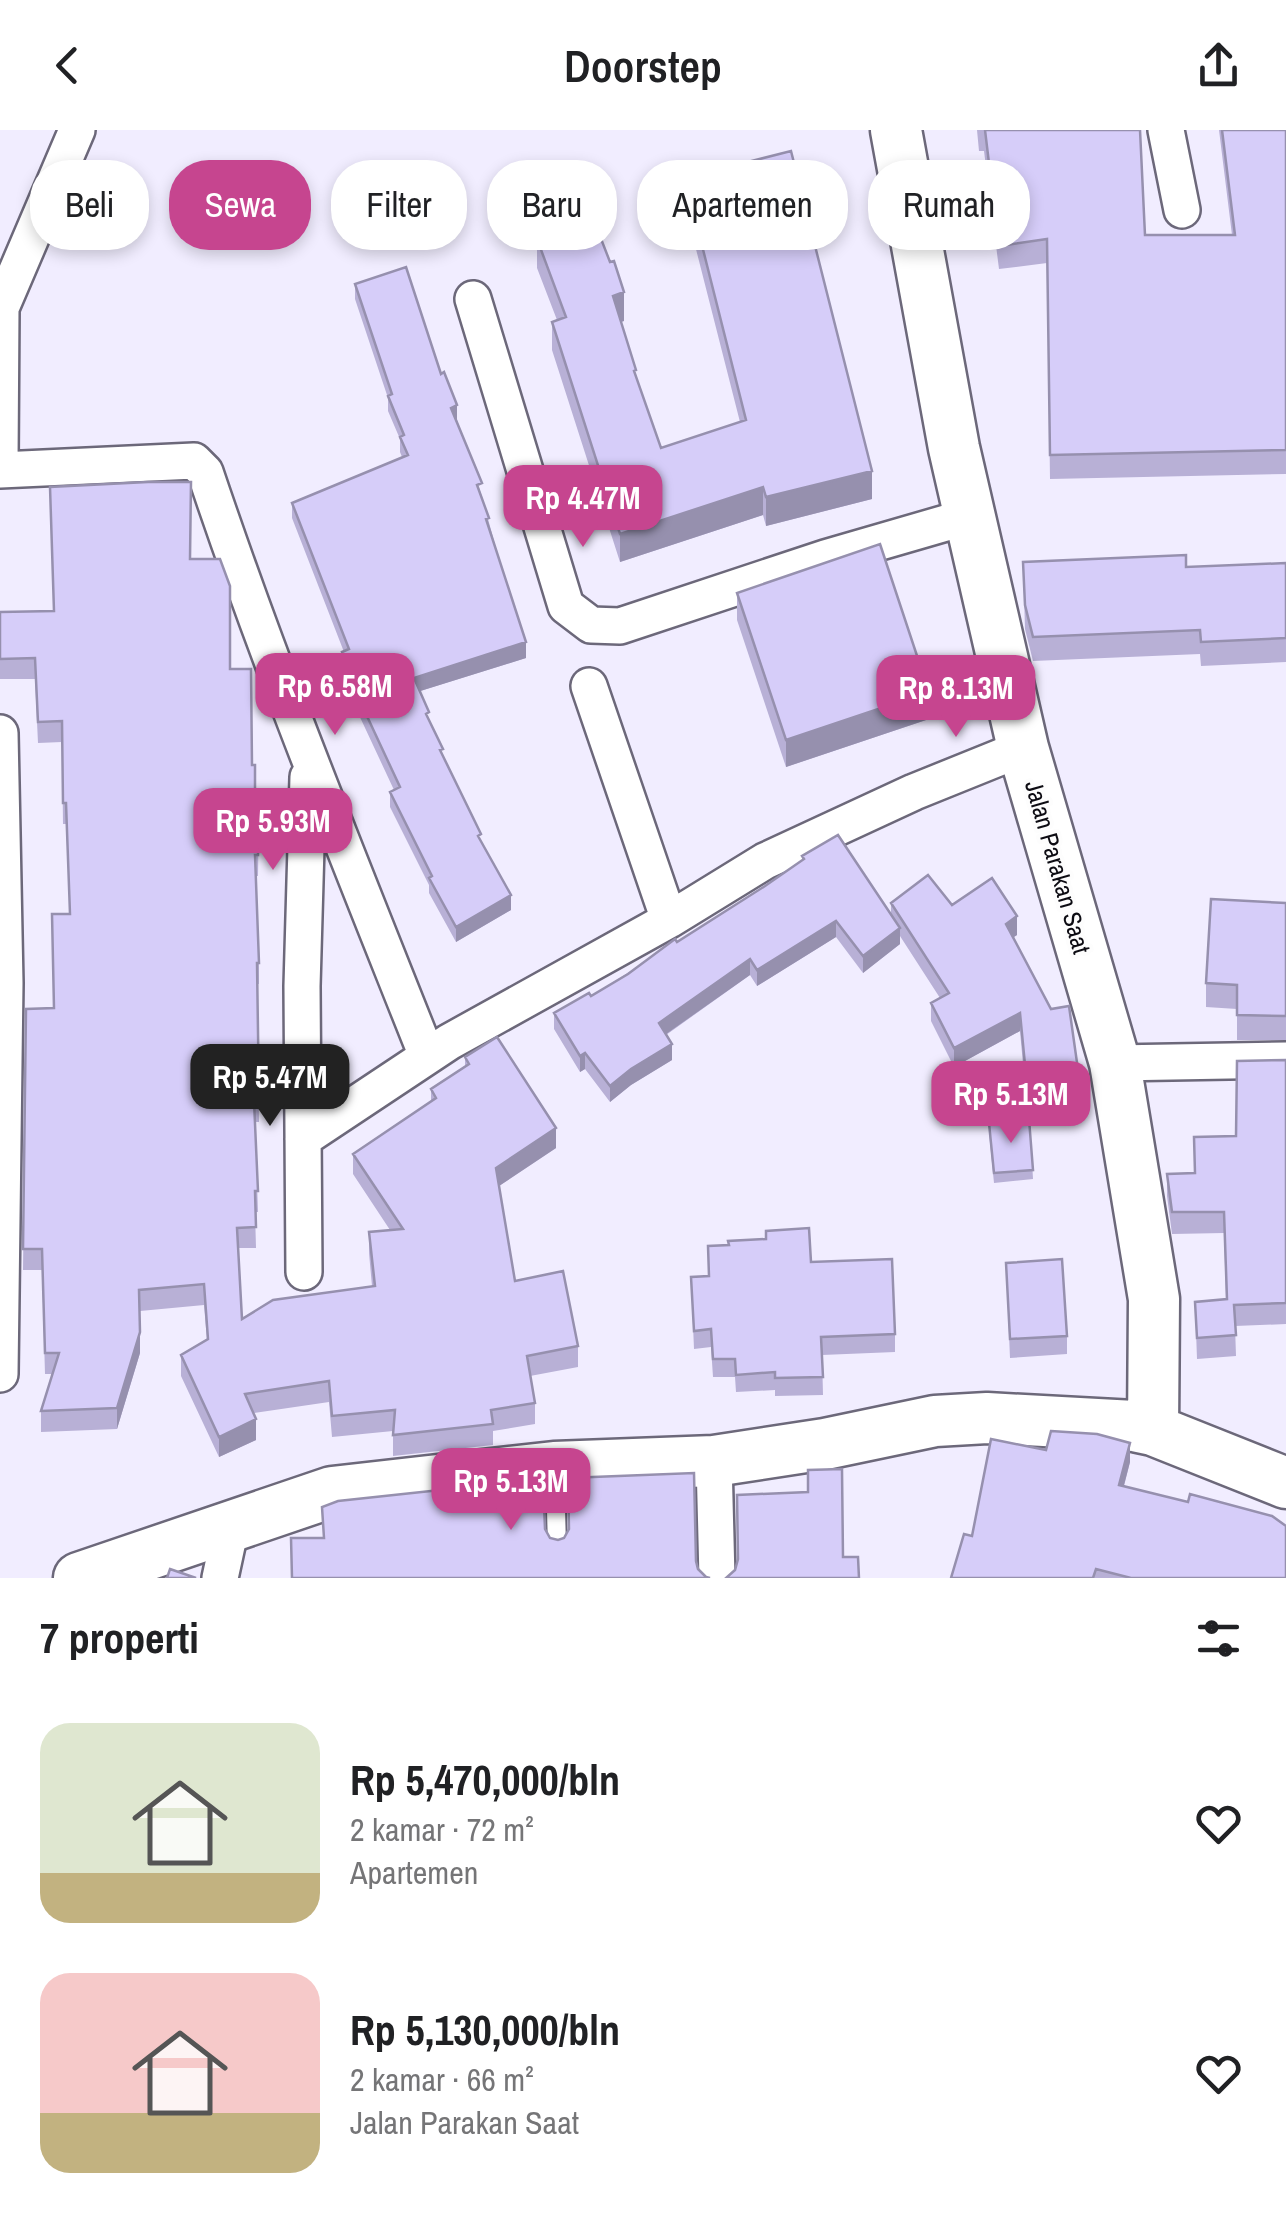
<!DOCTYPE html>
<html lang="id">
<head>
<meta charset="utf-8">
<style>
	:root { --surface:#fff; --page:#f2f2f2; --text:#202124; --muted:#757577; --accent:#c6458f }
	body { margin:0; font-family:"Archivo Narrow",sans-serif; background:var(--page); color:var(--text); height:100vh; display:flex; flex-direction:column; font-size:38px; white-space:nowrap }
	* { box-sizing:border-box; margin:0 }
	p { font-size:32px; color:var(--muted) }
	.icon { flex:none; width:55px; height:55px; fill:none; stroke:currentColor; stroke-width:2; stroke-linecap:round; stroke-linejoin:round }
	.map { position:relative; height:1448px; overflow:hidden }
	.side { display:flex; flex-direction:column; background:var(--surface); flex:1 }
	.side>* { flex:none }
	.banner { position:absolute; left:30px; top:30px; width:1228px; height:90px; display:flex; gap:20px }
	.price { position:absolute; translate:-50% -85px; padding:0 22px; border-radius:20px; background:var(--accent); color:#fff; font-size:32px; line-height:65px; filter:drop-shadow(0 2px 5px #0008) }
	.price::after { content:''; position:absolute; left:50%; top:60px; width:30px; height:22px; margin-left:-15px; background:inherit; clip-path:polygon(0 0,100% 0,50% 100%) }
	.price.active { background:#222; color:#fff }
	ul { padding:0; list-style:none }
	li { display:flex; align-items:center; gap:30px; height:250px; padding:0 40px }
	li span { display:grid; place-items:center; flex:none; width:280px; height:200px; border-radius:30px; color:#555 }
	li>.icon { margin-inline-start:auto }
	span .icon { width:120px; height:120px; fill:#fffc; stroke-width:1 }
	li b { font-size:42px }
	h2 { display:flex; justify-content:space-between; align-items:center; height:120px; padding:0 40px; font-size:42px }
	.pill { padding:0 35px; border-radius:40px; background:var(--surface); box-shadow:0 5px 15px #0003; font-size:35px; line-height:90px }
	.pill.active { background:var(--accent); color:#fff }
	header { display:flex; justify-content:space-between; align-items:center; height:130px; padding:0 40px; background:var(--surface); font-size:45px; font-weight:600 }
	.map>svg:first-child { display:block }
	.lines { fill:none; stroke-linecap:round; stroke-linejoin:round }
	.lane-casing { stroke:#6c687a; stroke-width:22 }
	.street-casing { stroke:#6c687a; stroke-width:40 }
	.secondary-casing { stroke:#6c687a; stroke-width:55 }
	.lane { stroke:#fff; stroke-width:18 }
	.street { stroke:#fff; stroke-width:35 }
	.secondary { stroke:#fff; stroke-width:50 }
	.wall { fill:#b8b0d6 }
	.shaded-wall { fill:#9690ae }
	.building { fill:#d6cdf9; stroke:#9690ae; stroke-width:2.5 }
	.labels { text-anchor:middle; stroke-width:8; stroke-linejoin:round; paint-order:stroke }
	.street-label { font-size:25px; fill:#0d0c13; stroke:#fdfdfd }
</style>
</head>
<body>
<header><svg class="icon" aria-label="back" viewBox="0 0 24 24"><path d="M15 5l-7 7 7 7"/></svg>Doorstep<svg class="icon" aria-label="share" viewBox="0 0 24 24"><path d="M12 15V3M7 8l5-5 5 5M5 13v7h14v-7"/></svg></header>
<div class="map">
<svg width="1286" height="1448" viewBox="0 0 1286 1448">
	<rect width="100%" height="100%" fill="#f1edff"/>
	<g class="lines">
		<g class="lane-casing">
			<path id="lane" d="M555,1342L557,1417"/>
		</g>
		<g class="street-casing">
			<path id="street" d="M1166,0L1182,80
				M473,169L566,476L591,495L620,496L825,428L970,386
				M0,332L1,178L77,0
				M0,340L194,331L205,342C271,539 350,732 427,926
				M589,556L669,790
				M0,603L5,853L0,1244
				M1115,933L1286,930
				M303,1009L449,912L669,790L765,731L914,662L1023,618
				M304,1142L302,856L308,647
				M714,1331L717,1448
				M220,1448L231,1397"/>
		</g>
		<g class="secondary-casing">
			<path id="secondary" d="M896,0L954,318L1023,618L1115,933L1154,1169L1153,1300
				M79,1448L332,1362L554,1337L714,1331L825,1314L935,1291L987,1288L1134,1296L1153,1300L1286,1353"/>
		</g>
		<use href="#lane" class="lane"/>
		<use href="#street" class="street"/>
		<use href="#secondary" class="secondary"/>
	</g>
	<path class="wall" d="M977,0H1140L1145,105H1232L1219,0H1286V344L1050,349L1047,133L999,139L984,21H979Z
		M685,48L872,369L766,396L763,385L620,432L552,220V192L557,190L537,138V109L624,191L621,192L636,247L661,318L740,292L685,76Z
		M355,154L457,290L482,367L526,528L420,561L429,591L443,625L511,780L456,812L429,763V755L390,677V662L394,660L359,585V580L342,538V522H344L292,388V373L402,327L400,322V309L388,281V268L355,169Z
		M191,429L230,539L252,635L255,680H259L258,746H256L259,833V854H257L259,992H255L258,1082H255L256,1118H238L242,1189L372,1156L369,1123V1102L390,1100L353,1044V1024L431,971V959L465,937V927L556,1018L499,1056L515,1151L578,1216V1237L530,1246L535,1273V1294L493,1301V1315L393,1326V1301L332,1307L329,1272L254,1283L256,1310L219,1327L181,1246V1225L207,1210L204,1175L140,1181V1223L117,1299L41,1302V1281L52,1244H45L42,1140H23L26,879L54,878L70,784L66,694H63L62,612L38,613L35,549H0V482L53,481Z
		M1023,432L1186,437L1286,433V532L1201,536L1200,524L1033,531L1025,499Z
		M737,463L929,589L786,637L737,490Z
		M802,726L891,784V773L952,775L1017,805L1014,807L1082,968V986L1030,994L1033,1049L994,1053L989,1003V993L1028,990L1020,901L954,937L931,891V873L940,868L900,806V814L863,843L836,807L757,856L750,845L666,905L672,930L631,955L610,972L585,939L580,942L554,899V883L591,866L677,812L765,756L802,731Z
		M1286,773V910H1237V879L1206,877V853Z
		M1286,930V1194L1235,1196L1236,1226L1197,1229L1195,1172L1226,1169L1224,1103L1172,1104L1167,1066V1044L1194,1043L1236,1006Z
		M708,1116L811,1132L895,1204V1222L822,1225L823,1265L775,1266V1260L736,1262L735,1247H713L711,1217L694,1219L691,1147L708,1146Z
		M1006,1133L1067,1206V1224L1010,1228Z
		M1046,1320L1130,1332L1124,1356L1286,1448H951L972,1406Z"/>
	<path class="shaded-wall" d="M624,162V191L613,194V166Z
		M457,275V290L451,293V278Z
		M872,341V369L766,396V367Z
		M763,357V385L620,432V404Z
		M526,512V528L414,563V548Z
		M929,562V589L786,637V610Z
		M511,765V780L456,812V797Z
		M1017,786V805L1006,812V794Z
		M836,791V807L757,856V840Z
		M900,798V814L863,843V826Z
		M750,829V845L659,909V893Z
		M1020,883V901L954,937V918Z
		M672,914V930L631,955L610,972V956L631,939Z
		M585,923V939L580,942V926Z
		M556,998V1018L496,1058V1038Z
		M140,1202V1223L117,1299V1278Z
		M256,1289V1310L219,1327V1307Z
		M1130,1313V1332L1119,1374V1355Z"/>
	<path class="building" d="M985,0H1140L1145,105H1235L1222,0H1286V320L1050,325L1047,109L999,116Z
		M791,21L872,341L766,367L763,357L620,404L552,192L566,187L537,109L593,88L610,132L614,131L624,162L613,166L636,240L634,241L661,318L746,290L685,48Z
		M406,137L441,244L444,242L457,275L451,278L482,353L477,355L489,388L486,389L526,512L414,548L429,582L426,584L443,619L440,620L481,704L478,706L511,765L456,797L429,748L432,746L390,662L400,657L359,569H361L342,522L349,519L292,373L408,325L400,307L404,305L388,266L392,264L355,154Z
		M148,352H191L190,429H220L230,456V539H251L252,635H255V680H259L258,725H255L259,833H257L259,971H254L258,1061H255L256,1097L237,1098L242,1189L273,1170L375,1156L369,1102L403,1099L353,1024L436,968L431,959L469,934L465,927L497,907L556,998L496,1038L515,1151L563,1141L578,1216L527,1226L535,1273L491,1280L493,1294L393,1305L395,1280L332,1286L329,1251L245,1264L256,1289L219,1307L181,1225L208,1209L204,1154L139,1160L140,1202L117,1278L41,1281L59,1223H45L42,1119H23L26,879L54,878L52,784H70L66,673H63L62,591L38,592L35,528L0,529V482L54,481L50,357Z
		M880,414L929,562L786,610L737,463Z
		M1186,425V437L1286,433V508L1201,512L1200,500L1033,507L1025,475L1023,432Z
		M838,705L900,798L863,826L836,791L757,840L750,829L659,893L672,914L631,939L610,956L585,923L580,926L554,883L589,863L591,866L628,844L675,809L677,812L765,756L804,729L802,726Z
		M928,745L952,775L992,748L1017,786L1006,794L1051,879L1069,876L1082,968L1029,976L1020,883L954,918L931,873L949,863L891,773Z
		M1211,769L1286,773V886L1237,885V855L1206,853Z
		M1286,930V1173L1234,1175L1236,1205L1197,1208L1195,1172L1227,1169L1224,1082H1172L1167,1044L1195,1043L1194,1007L1236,1006L1237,931Z
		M1029,989L1033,1040L994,1043L989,993Z
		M809,1098L811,1132L892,1129L895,1204L821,1207L823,1247L775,1248V1242L736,1245L735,1229H713L711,1199L694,1201L691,1147L709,1146L708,1116L729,1115L728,1111L766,1109V1101Z
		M1062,1129L1067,1206L1010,1209L1006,1133Z
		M1051,1301L1097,1304L1130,1313L1119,1355L1188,1372L1190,1364L1272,1386L1286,1396V1448H1131L1096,1439L1093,1448H951L964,1404L972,1406L991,1309L1046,1320Z
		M842,1339L843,1427H858L859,1448H726L735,1440L738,1429L737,1365L808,1362V1340Z
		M694,1343L696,1431L698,1439L706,1447L710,1448H292L291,1408H324L322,1377L338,1371L543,1349L545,1399L550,1408L558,1410L564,1408L569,1399L568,1348Z
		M170,1439L196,1448H167Z"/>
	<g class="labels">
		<g class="street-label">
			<text transform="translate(1058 737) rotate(74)" y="9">Jalan Parakan Saat</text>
		</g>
	</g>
</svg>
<b class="price" style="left:583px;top:420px">Rp 4.47M</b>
<b class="price" style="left:335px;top:608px">Rp 6.58M</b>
<b class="price" style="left:956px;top:610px">Rp 8.13M</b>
<b class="price" style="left:273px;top:743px">Rp 5.93M</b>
<b class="price active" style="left:270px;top:999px">Rp 5.47M</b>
<b class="price" style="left:1011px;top:1016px">Rp 5.13M</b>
<b class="price" style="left:511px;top:1403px">Rp 5.13M</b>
<div class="banner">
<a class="pill">Beli</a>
<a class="pill active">Sewa</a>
<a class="pill">Filter</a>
<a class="pill">Baru</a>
<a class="pill">Apartemen</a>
<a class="pill">Rumah</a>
</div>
</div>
<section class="side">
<h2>7 properti<svg class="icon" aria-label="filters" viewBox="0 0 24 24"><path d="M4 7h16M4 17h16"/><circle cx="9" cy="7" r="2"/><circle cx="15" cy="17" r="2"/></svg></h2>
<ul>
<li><span style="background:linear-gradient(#dfe7d0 75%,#c2b280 0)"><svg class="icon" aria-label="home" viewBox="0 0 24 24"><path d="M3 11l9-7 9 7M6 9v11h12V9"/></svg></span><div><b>Rp 5,470,000/bln</b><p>2 kamar · 72 m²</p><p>Apartemen</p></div><svg class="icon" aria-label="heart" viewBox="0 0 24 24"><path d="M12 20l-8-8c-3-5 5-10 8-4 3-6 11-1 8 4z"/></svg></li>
<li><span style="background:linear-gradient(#f6c9c9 70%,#c2b280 0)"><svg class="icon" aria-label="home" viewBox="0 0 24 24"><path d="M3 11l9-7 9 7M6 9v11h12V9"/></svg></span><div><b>Rp 5,130,000/bln</b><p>2 kamar · 66 m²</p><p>Jalan Parakan Saat</p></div><svg class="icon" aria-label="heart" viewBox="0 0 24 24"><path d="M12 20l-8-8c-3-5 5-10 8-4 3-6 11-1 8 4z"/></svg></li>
</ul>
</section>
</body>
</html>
